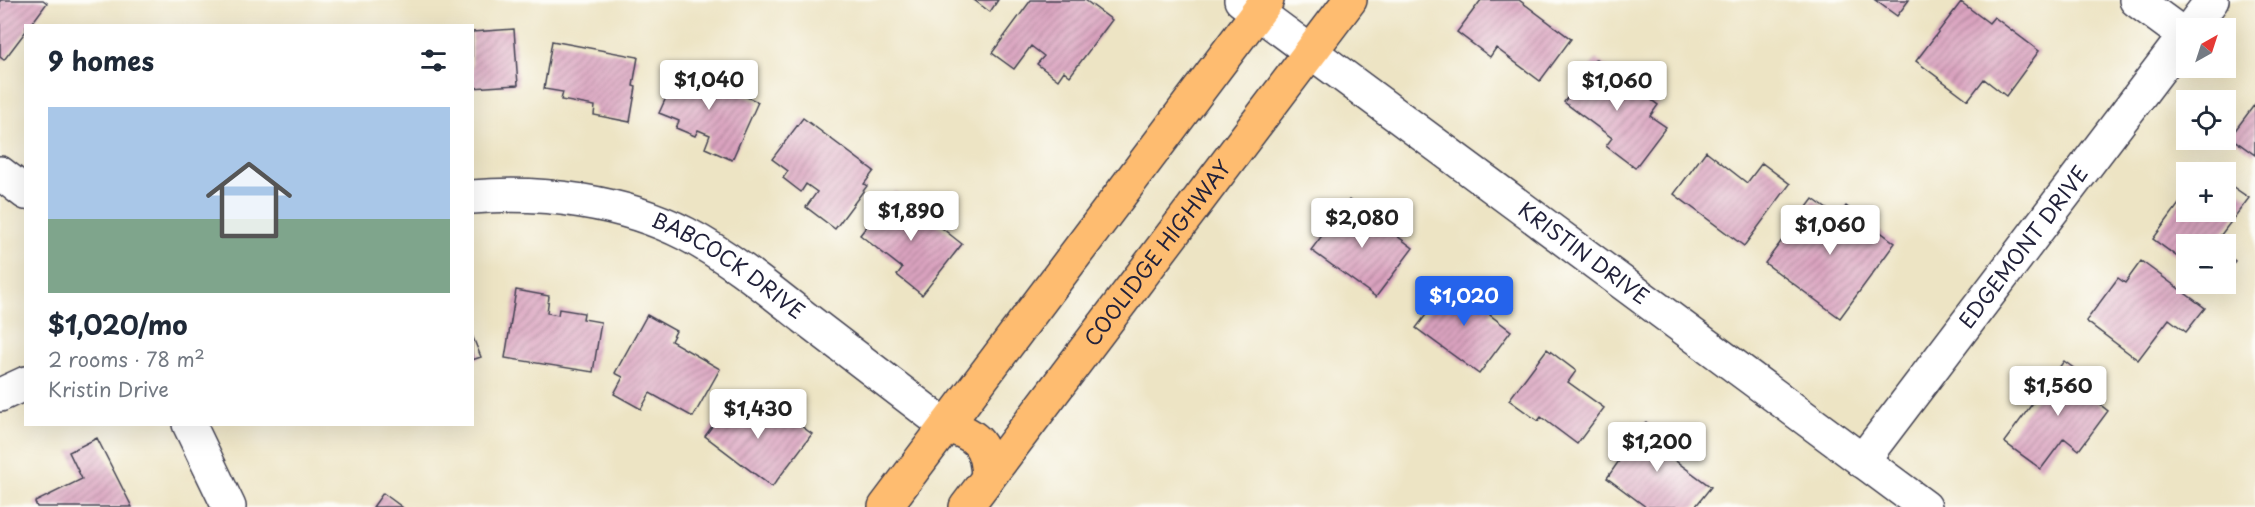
<!DOCTYPE html>
<html lang="en">
<head>
<meta charset="utf-8">
<style>
	:root { --surface:#fff; --page:#f6f6f7; --text:#1f2937; --muted:#747a83; --line:#e0e1e3; --accent:#2563eb }
	body { margin:0; font-family:"Playpen Sans",sans-serif; background:var(--page); color:var(--text); height:100vh; display:flex; flex-direction:column; font-size:22px; white-space:nowrap }
	* { box-sizing:border-box; margin:0 }
	p { font-size:20px; color:var(--muted) }
	.icon { flex:none; width:33px; height:33px; fill:none; stroke:currentColor; stroke-width:2; stroke-linecap:round; stroke-linejoin:round }
	.map { position:relative; flex:1; overflow:hidden }
	.panel { position:absolute; left:24px; top:24px; width:450px; height:402px; display:flex; flex-direction:column; background:var(--surface); border-radius:0px; box-shadow:0 6px 24px #0002 }
	.panel>* { flex:none }
	.needle { width:39px; rotate:39deg }
	.controls { position:absolute; left:2176px; top:18px; display:grid; gap:12px }
	.controls a { display:grid; place-items:center; width:60px; height:60px; border-radius:0px; background:var(--surface); box-shadow:0 6px 24px #0002; font-size:30px }
	.price { position:absolute; translate:-50% -51px; padding:0 14px; border-radius:6px; background:#fff; color:#222; font-size:20px; line-height:39px; filter:drop-shadow(0 2px 3px #0008) }
	.price::after { content:''; position:absolute; left:50%; top:36px; width:18px; height:14px; margin-left:-9px; background:inherit; clip-path:polygon(0 0,100% 0,50% 100%) }
	.price.selected { background:var(--accent); color:#fff }
	ul { padding:0; list-style:none }
	li { display:grid; align-content:center; gap:12px; height:318px; padding:0 24px }
	li+li { border-top:2px solid var(--line) }
	li span { display:grid; place-items:center; height:186px; border-radius:0px; color:#555 }
	li>.icon { margin-inline-start:auto }
	span .icon { width:108px; height:108px; fill:#fffc; stroke-width:1 }
	li b { font-size:26px }
	h2 { display:flex; justify-content:space-between; align-items:center; height:72px; padding:0 24px; font-size:26px }
	.map>svg:first-child { display:block }
	.building { fill:url(#building-hatch) }
	.lines { fill:none; stroke-linecap:round; stroke-linejoin:round }
	.minor-casing { stroke:#403f50; stroke-width:36 }
	.major-casing { stroke:#403f50; stroke-width:36 }
	.minor { stroke:#fff; stroke-width:33 }
	.major { stroke:#febc70; stroke-width:33 }
	.labels { text-anchor:middle; stroke-width:6; stroke-linejoin:round; paint-order:stroke }
	.street-label { font-size:21px; fill:#22223b; stroke:#fdfcf7 }
</style>
</head>
<body>
<div class="map">
<svg width="2255" height="507" viewBox="0 0 2255 507">
	<defs>
		<pattern id="building-hatch" width="6" height="6" patternUnits="userSpaceOnUse" patternTransform="scale(1.5)"><rect width="6" height="6" fill="#daa3bf"/><path d="M-1 1l2-2M0 6l6-6M5 7l2-2" fill="none" stroke="#b0849c"/></pattern>
	</defs>
	<rect width="100%" height="100%" fill="#fdfcf7"/>
	<filter id="ink" filterUnits="userSpaceOnUse"><feTurbulence type="fractalNoise" baseFrequency=".0167" numOctaves="2"/><feDisplacementMap in="SourceGraphic" scale="12" xChannelSelector="R" yChannelSelector="G"/><feConvolveMatrix kernelMatrix="1 2 1 2 8 2 1 2 1" color-interpolation-filters="sRGB"/></filter>
	<filter id="wash" filterUnits="userSpaceOnUse"><feTurbulence type="fractalNoise" baseFrequency=".008" numOctaves="4" result="noise"/><feDisplacementMap in="SourceGraphic" scale="24" xChannelSelector="R" yChannelSelector="G"/><feGaussianBlur stdDeviation="1.35" result="paint"/><feColorMatrix in="noise" values="0 0 0 0 0 0 0 0 0 0 0 0 0 0 0 0 0 1.4 0 .05"/><feComposite in="paint" operator="in"/></filter>
	<g filter="url(#wash)">
		<rect width="100%" height="100%" fill="#ede4c4"/>
		<g id="blocks">
			<path class="building" d="M0,0H43L47,3L30,26H26V31L4,60L0,57Z
				M974,0H998L990,12Z
				M1031,0H1085L1112,20L1070,76L1064,71L1058,80L1037,64L1044,56L1031,46L1014,69L992,53Z
				M1481,0H1519L1571,39L1540,81L1496,48L1490,57L1457,32Z
				M1875,0H1909L1897,16Z
				M1961,2L1989,23L1994,17L2039,51L2006,96L1984,79L1968,100L1916,61Z
				M514,29L518,85L472,88V32Z
				M552,41L638,57L633,86L636,87L630,122L594,115L595,106L561,100L563,92L544,89Z
				M1596,59L1658,105L1650,116L1666,127L1635,168L1606,146L1612,138L1564,102Z
				M680,67L758,102L732,160L705,148L710,135L698,130L695,136L676,128L679,121L659,113Z
				M2255,104V155L2230,137Z
				M803,118L874,171L864,184L867,186L835,229L806,207L817,192L806,184L801,192L783,178L788,171L772,159Z
				M1706,151L1747,183L1762,163L1790,184L1744,246L1674,194Z
				M2226,182L2249,198L2214,244H2187V264L2153,239L2187,193V212H2226Z
				M895,191L962,244L922,295L897,275L902,268L860,235Z
				M1813,199L1838,217L1846,206L1895,243L1840,318L1765,263Z
				M1349,200L1413,248L1376,297L1311,250Z
				M2226,254L2235,261L2226,273Z
				M2141,261L2205,308L2186,332L2169,319L2138,360L2086,321L2118,278L2125,283Z
				M1453,279L1494,309L1490,315L1511,331L1479,374L1416,328Z
				M516,290L549,296L547,313L558,315L559,309L584,313L583,319L601,322L593,372L505,358Z
				M647,315L676,331L671,341L720,369L693,417L650,393L641,409L614,394L623,377L615,373Z
				M472,335L481,357L472,360Z
				M1547,349L1576,371L1568,382L1604,408L1577,444L1541,417L1538,421L1509,400Z
				M2064,361L2101,388L2093,399L2108,411L2079,450L2064,438L2041,469L2004,442Z
				M734,396L773,425L783,413L812,434L772,487L705,436Z
				M1646,422L1677,445L1669,456L1711,487L1695,507H1646L1607,478Z
				M97,438L132,507H37L35,502L82,479L69,452Z
				M383,493L402,507H373Z"/>
		</g>
	</g>
	<g filter="url(#ink)">
		<use href="#blocks" fill-opacity="0" stroke="#403f50" stroke-width="1.5"/>
		<g class="lines">
			<g class="minor-casing">
				<g id="minor">
					<path id="s1" d="M1241,0L1925,507"/>
					<path d="M2136,0L2185,36"/>
					<path d="M2191,28L2212,0"/>
					<path d="M0,173L26,193"/>
					<path id="s2" d="M472,197C543,191 622,201 686,234C728,256 767,288 805,318C852,354 899,390 946,426"/>
					<path d="M0,395L26,383"/>
					<path d="M189,424L229,507"/>
					<path id="s3" d="M1862,461L2187,33"/>
				</g>
			</g>
			<g class="major-casing">
				<g id="major">
					<path d="M946,426C978,434 987,446 988,478"/>
					<path d="M885,507L1267,0"/>
					<path id="s4" d="M966,507L1350,0"/>
				</g>
			</g>
			<use href="#minor" class="minor"/>
			<use href="#major" class="major"/>
		</g>
	</g>
	<g class="labels">
		<g class="street-label">
			<text dy="7" stroke="none"><textPath href="#s3" startOffset="268">EDGEMONT DRIVE</textPath></text>
			<text dy="7" stroke="none"><textPath href="#s4" startOffset="318">COOLIDGE HIGHWAY</textPath></text>
			<text dy="7" stroke="none"><textPath href="#s1" startOffset="426">KRISTIN DRIVE</textPath></text>
			<text dy="7" stroke="none"><textPath href="#s2" startOffset="272">BABCOCK DRIVE</textPath></text>
		</g>
	</g>
</svg>
<div class="controls">
<a><svg class="needle" viewBox="-14 -14 28 28"><path d="M0-13l5 13h-10z" fill="#e53935"/><path d="M0 13l5-13h-10z" fill="#747a83"/></svg></a>
<a><svg class="icon" aria-label="locate" viewBox="0 0 24 24"><circle cx="12" cy="12" r="6"/><path d="M12 2v4M12 18v4M2 12h4M18 12h4"/></svg></a>
<a>+</a>
<a>−</a>
</div>
<b class="price" style="left:709px;top:111px">$1,040</b>
<b class="price" style="left:1617px;top:112px">$1,060</b>
<b class="price" style="left:911px;top:242px">$1,890</b>
<b class="price" style="left:1362px;top:249px">$2,080</b>
<b class="price" style="left:1830px;top:256px">$1,060</b>
<b class="price selected" style="left:1464px;top:327px">$1,020</b>
<b class="price" style="left:2058px;top:417px">$1,560</b>
<b class="price" style="left:758px;top:440px">$1,430</b>
<b class="price" style="left:1657px;top:473px">$1,200</b>
<section class="panel">
<h2>9 homes<svg class="icon" aria-label="filters" viewBox="0 0 24 24"><path d="M4 7h16M4 17h16"/><circle cx="9" cy="7" r="2"/><circle cx="15" cy="17" r="2"/></svg></h2>
<ul>
<li><span style="background:linear-gradient(#a9c7e8 60%,#7fa58c 0)"><svg class="icon" aria-label="home" viewBox="0 0 24 24"><path d="M3 11l9-7 9 7M6 9v11h12V9"/></svg></span><div><b>$1,020/mo</b><p>2 rooms · 78 m²</p><p>Kristin Drive</p></div></li>
</ul>
</section>
</div>
</body>
</html>
